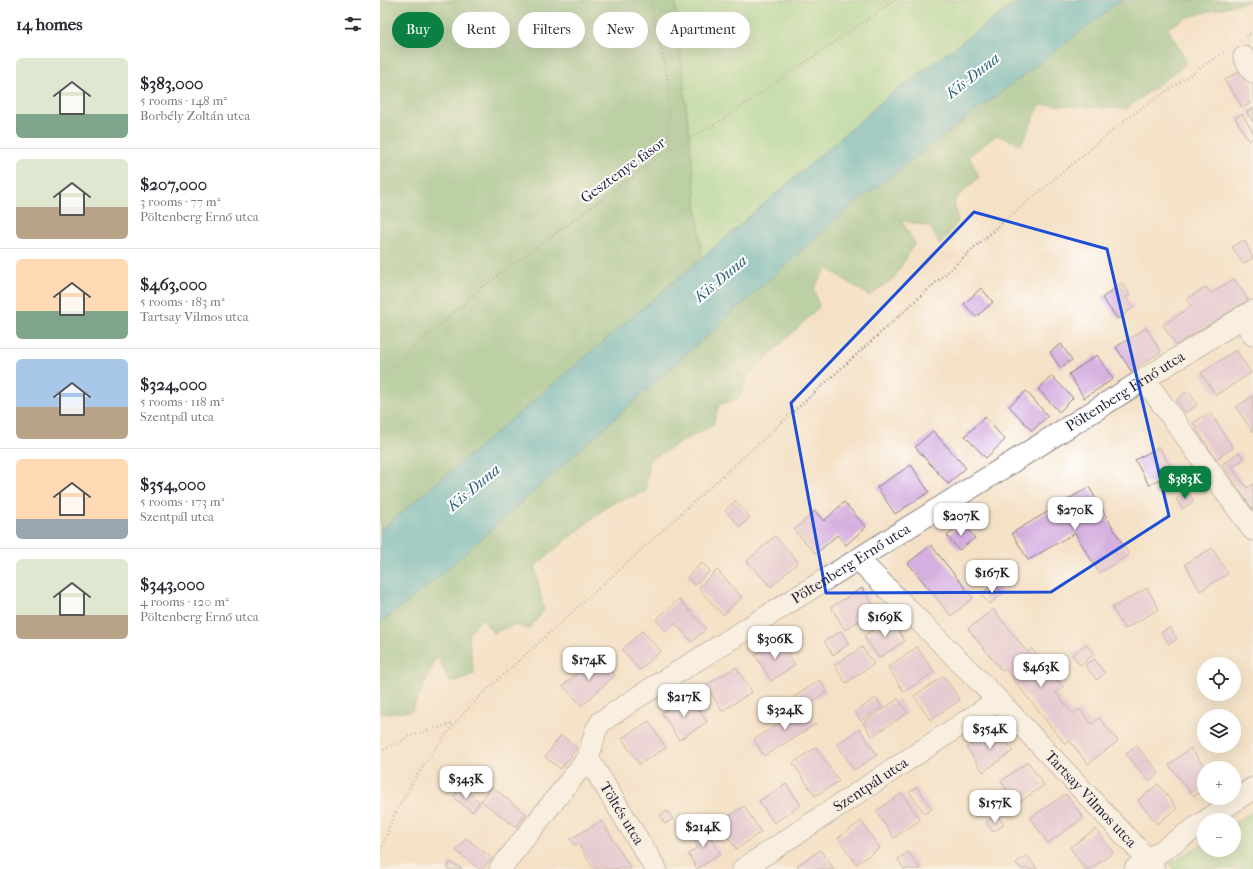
<!DOCTYPE html>
<html lang="en">
<head>
<meta charset="utf-8">
<style>
	:root { --surface:#fff; --page:#f2f2f3; --text:#2b2b33; --muted:#7c7c81; --line:#e1e1e2; --accent:#0b8043 }
	body { margin:0; font-family:"IM FELL French Canon",serif; background:var(--page); color:var(--text); height:100vh; display:flex; flex-direction:column; font-size:15px; white-space:nowrap }
	* { box-sizing:border-box; margin:0 }
	p { font-size:13px; color:var(--muted) }
	.icon { flex:none; width:22px; height:22px; fill:none; stroke:currentColor; stroke-width:2; stroke-linecap:round; stroke-linejoin:round }
	.map { position:relative; flex:1; overflow:hidden }
	.sheet { display:flex; flex-direction:column; background:var(--surface); width:380px }
	.sheet>* { flex:none }
	.banner { position:absolute; left:12px; top:12px; width:380px; height:36px; display:flex; gap:8px }
	.buttons { position:absolute; left:817px; top:657px; display:grid; gap:8px }
	.buttons a { display:grid; place-items:center; width:44px; height:44px; border-radius:50%; background:var(--surface); box-shadow:0 4px 16px #0002; font-size:20px }
	.price { position:absolute; translate:-50% -34px; padding:0 9px; border-radius:8px; background:#fff; color:#222; font-size:13px; line-height:26px; filter:drop-shadow(0 1px 2px #0008) }
	.price::after { content:''; position:absolute; left:50%; top:24px; width:12px; height:9px; margin-left:-6px; background:inherit; clip-path:polygon(0 0,100% 0,50% 100%) }
	.price.current { background:var(--accent); color:#fff }
	ul { padding:0; list-style:none }
	li { display:flex; align-items:center; gap:12px; height:100px; padding:0 16px }
	li+li { border-top:1px solid var(--line) }
	li span { display:grid; place-items:center; flex:none; width:112px; height:80px; border-radius:6px; color:#555 }
	li>.icon { margin-inline-start:auto }
	span .icon { width:48px; height:48px; fill:#fffc; stroke-width:1 }
	li b { font-size:17px }
	h2 { display:flex; justify-content:space-between; align-items:center; height:48px; padding:0 16px; font-size:17px }
	.pill { padding:0 14px; border-radius:18px; background:var(--surface); box-shadow:0 4px 16px #0002; font-size:14px; line-height:36px }
	.pill.current { background:var(--accent); color:#fff }
	main { display:flex; flex:1; min-height:0 }
	.map>svg:first-child { display:block }
	.green { fill:#96d991; stroke:#5c7e66 }
	.forest { fill:#78b97b; stroke:#4d6e5b }
	.water { fill:#42b0bf; stroke:#32697d }
	.building { fill:#d5afdf }
	.lines { fill:none; stroke-linecap:round; stroke-linejoin:round }
	.street-casing { stroke:#8b8280; stroke-width:23 }
	.path { stroke:#8b8280; stroke-width:2.5; stroke-dasharray:1 3; stroke-linecap:butt }
	.street { stroke:#fff; stroke-width:21 }
	.marked { fill:none; stroke:#1d4ed8; stroke-width:3; stroke-linejoin:round }
	.labels { text-anchor:middle; stroke-width:4; stroke-linejoin:round; paint-order:stroke }
	.street-label { font-size:15px; fill:#22223b; stroke:#fff }
	.water-label { font-size:16px; font-style:italic; fill:#306276; stroke:#fff }
</style>
</head>
<body>
<main>
<section class="sheet">
<h2>14 homes<svg class="icon" aria-label="filters" viewBox="0 0 24 24"><path d="M4 7h16M4 17h16"/><circle cx="9" cy="7" r="2"/><circle cx="15" cy="17" r="2"/></svg></h2>
<ul>
<li><span style="background:linear-gradient(#dfe7d0 70%,#7fa58c 0)"><svg class="icon" aria-label="home" viewBox="0 0 24 24"><path d="M3 11l9-7 9 7M6 9v11h12V9"/></svg></span><div><b>$383,000</b><p>5 rooms · 148 m²</p><p>Borbély Zoltán utca</p></div></li>
<li><span style="background:linear-gradient(#dfe7d0 60%,#b9a48a 0)"><svg class="icon" aria-label="home" viewBox="0 0 24 24"><path d="M3 11l9-7 9 7M6 9v11h12V9"/></svg></span><div><b>$207,000</b><p>3 rooms · 77 m²</p><p>Pöltenberg Ernő utca</p></div></li>
<li><span style="background:linear-gradient(#ffd9b3 65%,#7fa58c 0)"><svg class="icon" aria-label="home" viewBox="0 0 24 24"><path d="M3 11l9-7 9 7M6 9v11h12V9"/></svg></span><div><b>$463,000</b><p>5 rooms · 183 m²</p><p>Tartsay Vilmos utca</p></div></li>
<li><span style="background:linear-gradient(#a9c7e8 60%,#b9a48a 0)"><svg class="icon" aria-label="home" viewBox="0 0 24 24"><path d="M3 11l9-7 9 7M6 9v11h12V9"/></svg></span><div><b>$324,000</b><p>5 rooms · 118 m²</p><p>Szentpál utca</p></div></li>
<li><span style="background:linear-gradient(#ffd9b3 75%,#9aa5b1 0)"><svg class="icon" aria-label="home" viewBox="0 0 24 24"><path d="M3 11l9-7 9 7M6 9v11h12V9"/></svg></span><div><b>$354,000</b><p>5 rooms · 173 m²</p><p>Szentpál utca</p></div></li>
<li><span style="background:linear-gradient(#dfe7d0 70%,#b9a48a 0)"><svg class="icon" aria-label="home" viewBox="0 0 24 24"><path d="M3 11l9-7 9 7M6 9v11h12V9"/></svg></span><div><b>$343,000</b><p>4 rooms · 120 m²</p><p>Pöltenberg Ernő utca</p></div></li>
</ul>
</section>
<div class="map">
<svg width="873" height="869" viewBox="0 0 873 869">
	<rect width="100%" height="100%" fill="#fff"/>
	<filter id="ink" filterUnits="userSpaceOnUse"><feTurbulence type="fractalNoise" baseFrequency=".025" numOctaves="2"/><feDisplacementMap in="SourceGraphic" scale="8" xChannelSelector="R" yChannelSelector="G"/><feConvolveMatrix kernelMatrix="1 2 1 2 8 2 1 2 1" color-interpolation-filters="sRGB"/></filter>
	<filter id="wash" filterUnits="userSpaceOnUse"><feTurbulence type="fractalNoise" baseFrequency=".012" numOctaves="4" result="noise"/><feDisplacementMap in="SourceGraphic" scale="16" xChannelSelector="R" yChannelSelector="G"/><feGaussianBlur stdDeviation="0.9" result="paint"/><feColorMatrix in="noise" values="0 0 0 0 0 0 0 0 0 0 0 0 0 0 0 0 0 1.4 0 .05"/><feComposite in="paint" operator="in"/></filter>
	<g filter="url(#wash)">
		<rect width="100%" height="100%" fill="#f4e1c6"/>
		<path class="green" d="M295,0H639L511,94L322,258Z
			M873,811V869H793L790,864L824,843V850H854V824Z"/>
		<path class="forest" d="M0,0H295L322,258L0,531Z
			M742,0H873L808,17L788,28L807,63L746,109L660,105L641,145L617,135L589,156L599,177L574,200L578,222L560,245L550,227L521,220L535,243L514,278L489,296L447,268L434,288L439,307L366,378L360,398L339,405L333,425L269,460L266,491L229,505L155,566L164,610L149,629L133,625L113,633L102,618L88,634L94,674L70,683L57,656L32,711L0,714V623L55,580L470,207Z"/>
		<path class="water" d="M639,0H742L470,207L55,580L0,623V531L322,258L511,94Z"/>
		<g id="blocks">
			<path class="building" d="M863,69L873,85V101L863,108L845,80Z
				M873,108V122L867,112Z
				M862,114L873,132V138L869,141L855,118Z
				M864,240L873,258L863,264L852,247Z
				M854,279L868,300L796,345L783,325L811,307L807,299L826,287L831,293Z
				M742,283L750,295L746,297L754,307L738,319L722,298Z
				M601,288L613,302L596,317L584,304Z
				M766,328L781,352L751,371L736,347Z
				M681,344L692,360L680,368L670,352Z
				M856,350L871,373L836,395L821,373Z
				M717,355L733,379L704,398L689,374Z
				M672,376L693,398L679,412L658,389Z
				M646,391L668,416L652,431L629,406Z
				M808,391L817,405L805,413L797,399Z
				M873,396V432L856,407Z
				M830,412L853,448L836,459L813,423Z
				M605,417L625,440L606,458L585,436Z
				M553,431L586,468L568,484L535,447Z
				M779,447L793,471L769,485L755,460Z
				M859,452L864,459L852,467L867,488L873,484V510L842,464Z
				M531,465L549,492L515,514L497,487Z
				M709,487L749,555L719,573L695,533L648,560L632,533Z
				M808,492L814,501L802,509L796,499Z
				M355,501L370,517L360,527L345,511Z
				M464,502L486,527L466,545L457,535L436,554L414,530L435,511L444,521Z
				M583,523L595,538L579,550L567,536Z
				M395,536L418,562L391,587L367,561Z
				M551,545L593,598L571,616L528,563Z
				M832,548L848,574L820,591L805,564Z
				M322,563L330,571L315,585L307,577Z
				M337,570L362,597L343,615L318,588Z
				M614,584L623,593L609,604L601,594Z
				M482,588L496,610L465,630L451,607Z
				M767,588L779,609L745,629L732,608Z
				M299,599L326,629L312,642L295,623L286,631L276,620Z
				M613,609L647,652L651,648L683,687L676,693L693,714L699,709L712,724L719,718L738,741L708,764L690,741L686,745L625,669L622,671L588,629Z
				M510,618L525,641L499,658L484,636Z
				M790,627L797,639L789,644L781,633Z
				M262,631L281,651L260,670L242,650Z
				M461,631L469,644L453,655L444,641Z
				M399,640L415,665L391,681L375,655Z
				M706,644L714,654L700,665L692,655Z
				M482,647L494,664L466,683L454,665Z
				M537,647L554,672L524,692L508,667Z
				M217,655L235,675L202,706L183,686Z
				M714,659L725,673L717,680L705,665Z
				M356,667L372,692L342,711L326,685Z
				M564,676L580,700L550,720L534,696Z
				M440,680L447,692L421,708L414,697Z
				M310,695L327,722L299,740L282,713Z
				M496,698L502,707L481,721L475,712Z
				M518,699L528,713L492,736L483,723Z
				M425,707L436,724L384,756L374,739Z
				M269,721L286,748L259,764L242,738Z
				M617,727L633,751L603,772L587,748Z
				M480,729L497,755L474,770L457,744Z
				M181,735L197,748L181,769L165,757Z
				M757,746L779,773L769,781L746,754Z
				M436,747L459,781L435,796L413,763Z
				M810,748L826,768H824V789L814,796L789,765Z
				M648,762L664,785L637,804L621,781Z
				M406,784L421,805L394,823L379,801Z
				M778,784L797,808L777,824L758,800Z
				M81,787L100,802L92,812L73,797Z
				M112,787L146,814L136,827L101,801Z
				M537,787L552,809L545,814L529,792Z
				M522,793L540,820L514,838L496,811Z
				M686,794L703,818L668,843L650,818Z
				M364,806L381,832L356,849L339,823Z
				M287,811L293,819L285,824L280,815Z
				M617,815L624,825L613,832L606,822Z
				M222,821L231,836L251,869L213,868L198,843L194,845L190,839Z
				M481,821L500,848L476,864L458,838Z
				M322,825L341,854L317,869L308,854L318,847L309,834Z
				M716,829L733,853L710,869H705L690,847Z
				M86,838L112,858L103,869H99L76,851Z
				M440,850L454,869H419L417,866Z
				M528,852L540,869H524L518,859Z
				M647,855L657,869H641L636,863Z
				M70,862L83,869H67Z"/>
		</g>
	</g>
	<g filter="url(#ink)">
		<use href="#blocks" fill-opacity="0" stroke="#8b8280" stroke-width="1"/>
		<g class="lines">
			<g class="street-casing">
				<g id="street">
					<path d="M864,57L873,72"/>
					<path d="M862,317L873,335"/>
					<path d="M765,380L873,530"/>
					<path id="s1" d="M479,560L618,700L768,860L774,869"/>
					<path id="s2" d="M208,758L276,869"/>
					<path d="M827,820L873,788"/>
					<path id="s3" d="M120,869L208,758L216,730L221,722L258,697L873,311"/>
					<path id="s4" d="M363,869L618,700"/>
					<path d="M755,869L824,822"/>
				</g>
			</g>
			<path class="path" d="M270,0L288,80L289,149
				M866,37L873,32
				M0,379L102,287L289,150L339,122L515,0
				M0,752L30,736L74,723
				M0,854C5,840 9,825 16,812C38,768 68,729 102,694L616,228L746,119L845,51"/>
			<use href="#street" class="street"/>
		</g>
	</g>
	<path d="M0 0H873V869H0ZM594,212L727,249L789,516L671,592L446,593L411,403Z" fill="#f4e1c6" fill-opacity=".55" fill-rule="evenodd"/>
	<path class="marked" d="M594,212L727,249L789,516L671,592L446,593L411,403Z"/>
	<g class="labels">
		<g class="street-label">
			<text transform="translate(243 170) rotate(-36)" y="5">Gesztenye fasor</text>
			<text dy="5" stroke="none"><textPath href="#s3" startOffset="800">Pöltenberg Ernő utca</textPath></text>
			<text dy="5" stroke="none"><textPath href="#s3" startOffset="476">Pöltenberg Ernő utca</textPath></text>
			<text dy="5" stroke="none"><textPath href="#s4" startOffset="153">Szentpál utca</textPath></text>
			<text dy="5" stroke="none"><textPath href="#s1" startOffset="333">Tartsay Vilmos utca</textPath></text>
			<text dy="5" stroke="none"><textPath href="#s2" startOffset="65">Töltés utca</textPath></text>
		</g>
		<g class="water-label">
			<text transform="translate(592 75) rotate(-38)" y="6">Kis-Duna</text>
			<text transform="translate(340 278) rotate(-40)" y="6">Kis-Duna</text>
			<text transform="translate(93 487) rotate(-40)" y="6">Kis-Duna</text>
		</g>
	</g>
</svg>
<div class="buttons">
<a><svg class="icon" aria-label="locate" viewBox="0 0 24 24"><circle cx="12" cy="12" r="6"/><path d="M12 2v4M12 18v4M2 12h4M18 12h4"/></svg></a>
<a><svg class="icon" aria-label="layers" viewBox="0 0 24 24"><path d="M12 4l9 5-9 5-9-5zM3 14l9 5 9-5"/></svg></a>
<a>+</a>
<a>−</a>
</div>
<b class="price current" style="left:805px;top:500px">$383K</b>
<b class="price" style="left:695px;top:531px">$270K</b>
<b class="price" style="left:581px;top:537px">$207K</b>
<b class="price" style="left:612px;top:594px">$167K</b>
<b class="price" style="left:505px;top:638px">$169K</b>
<b class="price" style="left:395px;top:660px">$306K</b>
<b class="price" style="left:209px;top:681px">$174K</b>
<b class="price" style="left:661px;top:688px">$463K</b>
<b class="price" style="left:304px;top:718px">$217K</b>
<b class="price" style="left:405px;top:731px">$324K</b>
<b class="price" style="left:610px;top:750px">$354K</b>
<b class="price" style="left:86px;top:800px">$343K</b>
<b class="price" style="left:615px;top:824px">$157K</b>
<b class="price" style="left:323px;top:848px">$214K</b>
<div class="banner">
<a class="pill current">Buy</a>
<a class="pill">Rent</a>
<a class="pill">Filters</a>
<a class="pill">New</a>
<a class="pill">Apartment</a>
</div>
</div>
</main>
</body>
</html>
